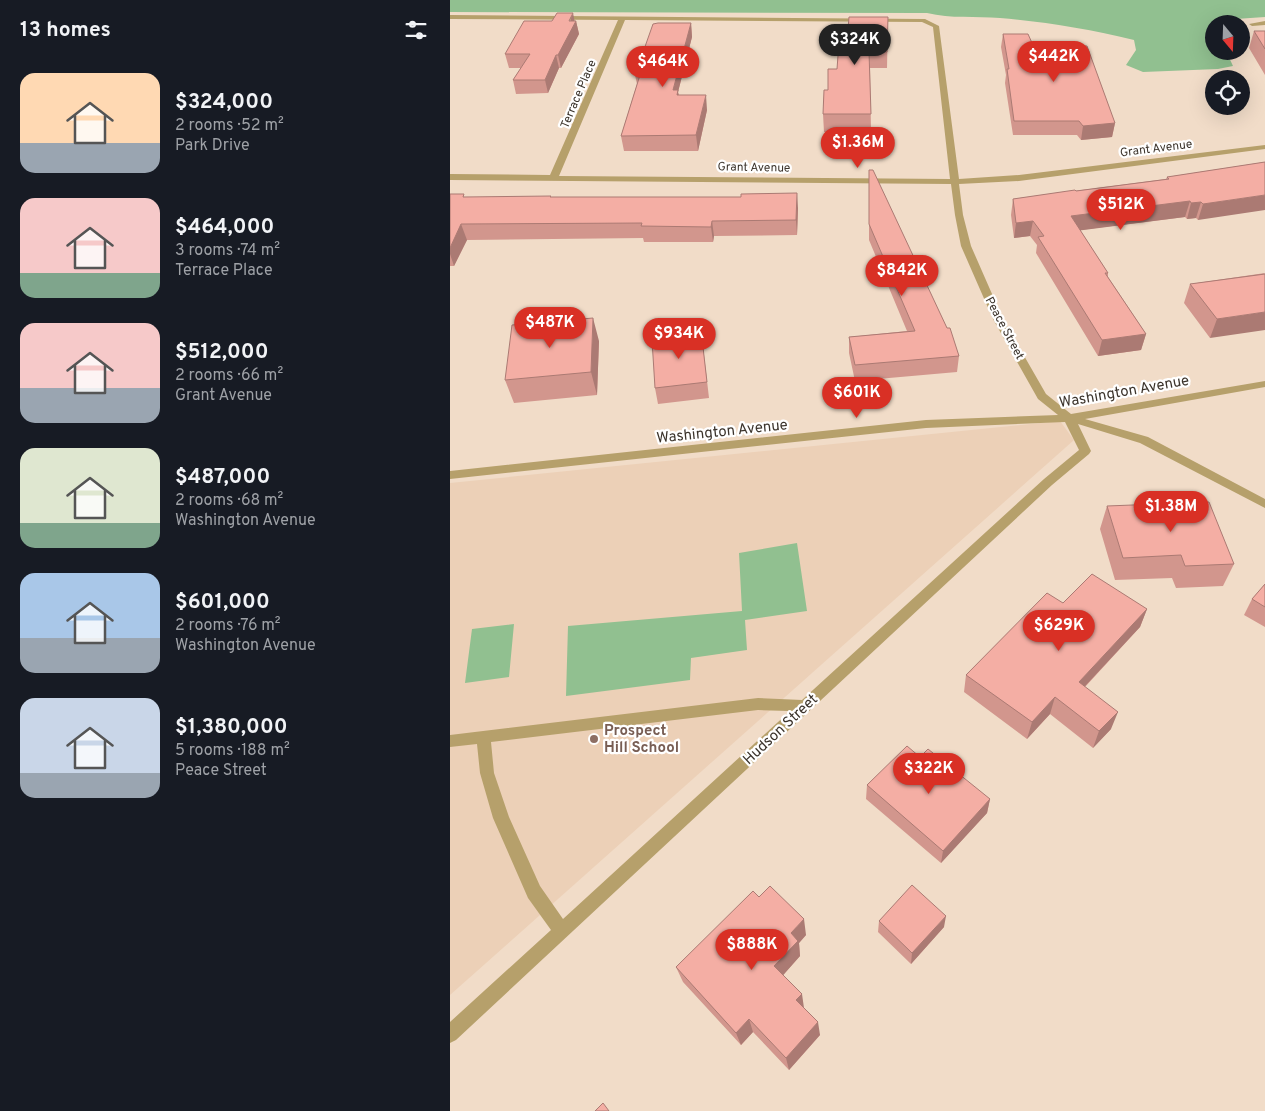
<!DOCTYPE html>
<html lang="en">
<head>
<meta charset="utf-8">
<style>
	:root { --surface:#171b24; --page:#20242c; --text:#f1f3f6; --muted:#9ea1a6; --accent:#d93025 }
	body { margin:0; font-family:Overpass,sans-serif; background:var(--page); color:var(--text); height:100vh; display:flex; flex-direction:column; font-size:19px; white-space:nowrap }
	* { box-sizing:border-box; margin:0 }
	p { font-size:16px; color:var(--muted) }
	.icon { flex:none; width:28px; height:28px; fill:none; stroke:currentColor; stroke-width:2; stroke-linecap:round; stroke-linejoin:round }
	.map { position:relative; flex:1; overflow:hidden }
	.side { display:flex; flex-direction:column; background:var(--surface); width:450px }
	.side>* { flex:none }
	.needle { width:32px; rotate:161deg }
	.tools { position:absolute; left:755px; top:15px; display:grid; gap:10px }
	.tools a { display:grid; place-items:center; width:45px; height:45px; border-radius:50%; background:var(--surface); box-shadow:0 5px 20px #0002; font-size:25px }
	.price { position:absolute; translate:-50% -42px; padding:0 11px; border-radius:18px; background:var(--accent); color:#fff; font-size:16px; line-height:32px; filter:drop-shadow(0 1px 2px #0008) }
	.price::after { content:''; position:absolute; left:50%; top:30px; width:15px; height:11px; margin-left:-8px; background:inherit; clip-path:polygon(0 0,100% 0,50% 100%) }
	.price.current { background:#222; color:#fff }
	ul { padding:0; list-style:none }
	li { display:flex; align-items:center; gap:15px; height:125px; padding:0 20px }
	li span { display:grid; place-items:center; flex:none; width:140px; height:100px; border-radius:15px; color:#555 }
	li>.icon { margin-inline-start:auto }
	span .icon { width:60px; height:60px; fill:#fffc; stroke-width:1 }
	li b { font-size:21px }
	h2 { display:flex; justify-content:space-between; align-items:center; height:60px; padding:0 20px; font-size:21px }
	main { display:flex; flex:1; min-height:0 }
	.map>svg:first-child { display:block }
	.built { fill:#ecd0b7 }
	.green { fill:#91c090 }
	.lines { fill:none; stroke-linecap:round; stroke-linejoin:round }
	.minor { fill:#b6a06b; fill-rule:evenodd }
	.wall { fill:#d2968d }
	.shaded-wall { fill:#ab7a73 }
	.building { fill:#f4aea4; stroke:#ab7a73 }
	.education-dot { fill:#8d6e63; stroke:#fff; stroke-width:2 }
	.labels { text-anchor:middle; stroke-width:4.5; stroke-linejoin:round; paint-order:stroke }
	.far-street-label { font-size:12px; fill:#3b332b; stroke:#fff }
	.street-label { font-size:15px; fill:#3b332b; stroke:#fff }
	.education-label { font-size:15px; font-weight:bold; fill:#785e54; stroke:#fff; text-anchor:start }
</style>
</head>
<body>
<main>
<section class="side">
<h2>13 homes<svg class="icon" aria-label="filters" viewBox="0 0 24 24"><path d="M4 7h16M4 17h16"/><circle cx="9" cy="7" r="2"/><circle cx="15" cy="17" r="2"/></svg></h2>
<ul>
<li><span style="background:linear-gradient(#ffd9b3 70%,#9aa5b1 0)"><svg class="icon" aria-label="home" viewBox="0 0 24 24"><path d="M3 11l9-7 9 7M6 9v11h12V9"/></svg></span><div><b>$324,000</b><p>2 rooms · 52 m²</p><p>Park Drive</p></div></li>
<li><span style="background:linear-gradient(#f6c9c9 75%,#7fa58c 0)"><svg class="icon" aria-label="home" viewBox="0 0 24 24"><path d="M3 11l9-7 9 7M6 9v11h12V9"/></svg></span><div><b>$464,000</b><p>3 rooms · 74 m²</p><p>Terrace Place</p></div></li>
<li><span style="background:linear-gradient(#f6c9c9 65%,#9aa5b1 0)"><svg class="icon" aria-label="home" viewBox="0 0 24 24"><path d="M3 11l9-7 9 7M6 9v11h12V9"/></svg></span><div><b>$512,000</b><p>2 rooms · 66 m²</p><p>Grant Avenue</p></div></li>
<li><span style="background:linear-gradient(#dfe7d0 75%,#7fa58c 0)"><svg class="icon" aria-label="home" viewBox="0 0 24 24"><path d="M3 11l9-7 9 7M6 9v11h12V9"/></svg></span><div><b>$487,000</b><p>2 rooms · 68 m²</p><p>Washington Avenue</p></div></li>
<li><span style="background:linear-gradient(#a9c7e8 65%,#9aa5b1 0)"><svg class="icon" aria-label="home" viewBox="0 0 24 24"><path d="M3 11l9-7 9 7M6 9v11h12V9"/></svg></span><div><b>$601,000</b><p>2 rooms · 76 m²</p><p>Washington Avenue</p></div></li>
<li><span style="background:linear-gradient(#c9d6e8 75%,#9aa5b1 0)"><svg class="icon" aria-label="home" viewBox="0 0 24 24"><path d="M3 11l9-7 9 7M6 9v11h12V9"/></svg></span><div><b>$1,380,000</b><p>5 rooms · 188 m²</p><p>Peace Street</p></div></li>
</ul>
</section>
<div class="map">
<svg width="815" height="1111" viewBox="0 0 815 1111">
	<rect width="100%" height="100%" fill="#f1dcc8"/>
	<path class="built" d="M610,421L624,440L0,995V483Z"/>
	<path class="green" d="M0,0H815V17L771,20L767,24H764V51H776L783,66L768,69L693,72L676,65L686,50L684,40C639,29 596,22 550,18C526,16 501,19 477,13L0,12Z
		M347,543L357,611L295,620L297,650L241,658L240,680L116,696L118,626L292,611L289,553Z
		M64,624L59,677L15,683L22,629Z"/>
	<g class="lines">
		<path class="minor" d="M0,15L475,19L489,26L509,179L569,175L815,145V149L569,181L509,184L513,215L521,246L553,319L596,394L621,414L815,381V387L635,419L698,437L815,499V508L690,443L628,424L641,451L639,454L602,485L6,1040L0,1043V1022L101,930L78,898L43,818L30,773L27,744L0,747V735L308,698L352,700L594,479L629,450L615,422L476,428L0,479V471L476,420L608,415L588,399L543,319L511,246L505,215L501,184L0,180V174L100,175L168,20L0,19ZM175,20L472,22L483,27L500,179L109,176ZM308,710L340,711L113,919L90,886L59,817L44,773L41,742Z
			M815,21V25L802,26L799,24Z"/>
	</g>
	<path class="wall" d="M438,17L437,68H420L421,132H374L373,114L378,90L387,69L398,29Z
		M125,21H126L129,34L111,68H109L98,93L66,94L63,80L71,68H59L55,54Z
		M241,23L242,37L228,92L229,95L257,110L248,151H174L171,136L187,84L185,75Z
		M804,31H815V75L799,48Z
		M553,34L582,43L597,46L665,123L662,137L631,140L627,135H563L555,83L556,75L551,47Z
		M815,162L748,220L746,218L737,219L735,217L630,230L658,273V277L696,334L691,350L648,356L586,253L587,245L580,236L564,238L561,215L563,199L716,179L717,177Z
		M419,170L497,328L509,356L507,372L405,381L399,353V337L457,331L419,240Z
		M0,194L15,197H101L348,208L347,235L264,236L263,242H194L193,238L17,240L4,266H0Z
		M815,273L760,338L734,303L740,284Z
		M149,341L147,395L64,403L55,380Z
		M253,346L259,398L208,404L205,388Z
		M657,506L784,564L773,586L726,588L722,578L665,580L650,529Z
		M815,584V627L794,615L802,599Z
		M613,603L697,609L690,627L635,687L661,729L643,748L600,714L577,739L514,692L516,675Z
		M470,757L540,799L537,813L491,863L416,799L417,785Z
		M309,897L356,935L349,943L350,956L333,975L354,1008L370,1035L339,1070L303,1032L291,1045L233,982L226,967Z
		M429,921L494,927L461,964L428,932Z"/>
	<path class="shaded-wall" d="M123,13L125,23L126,21L129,34L111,68L108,55Z
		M241,23L242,37L228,92L230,105L223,90Z
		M106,55L109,68L98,93L95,80Z
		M256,95L257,110L248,151L246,135Z
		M665,123L662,137L631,140L633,126Z
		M347,193L348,208L347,235L346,220Z
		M815,195V210L748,220L753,204Z
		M740,201L735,217L618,232L621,216Z
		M751,202L746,218L737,219L741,203Z
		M262,221L264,236L263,242L261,227Z
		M583,221L580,236L564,238L566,223Z
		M11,224L17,240L4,266L0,254V248Z
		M815,312V330L760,338L767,319Z
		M143,318L149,341L147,395L141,372Z
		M696,334L691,350L648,356L652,340Z
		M697,609L690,627L623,699L629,682Z
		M605,697L600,714L577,739L582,722Z
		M668,712L661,729L643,748L649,731Z
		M540,799L537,813L491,863L493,851Z
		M496,916L494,927L461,964L462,953Z
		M354,919L356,935L349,943L350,956L328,981L324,966L341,933Z
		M352,994L354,1008L348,1014L346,1000Z
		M299,1019L303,1032L291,1045L286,1033Z
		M368,1022L370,1035L339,1070L336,1058Z"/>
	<path class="building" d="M107,13H123L119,21H126L108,55H106L95,80H63L80,54H55L74,21H102Z
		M399,17H438L437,52H419L421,114H373L374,90H378V69H387L390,29H398Z
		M208,23H241L223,90H228L227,95H256L246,135L171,136L190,75H185L203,24Z
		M804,31H815V49Z
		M553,34H578L582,43H597V46H637L665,123L633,126L629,121H564L557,69H559Z
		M815,162V195L753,204L751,202L741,203L740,201L621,216L658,273H655L696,334L652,340L588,237L594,236L583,221L566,223L563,199L625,190L626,191L719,179L717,177Z
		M419,170H423L497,328H500L509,356L405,365L399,337L465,331L419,224Z
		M347,193L346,220L262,221L261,227L191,226L192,223L11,224L0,248V194H14L13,197L101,196L100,197H291V194Z
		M815,274V312L767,319L740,284Z
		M143,318L141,372L55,380L62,325Z
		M251,330L257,382L205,388L202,340L221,337V333Z
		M759,502L784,564L735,566L731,555L673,558L657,506Z
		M642,574L697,609L629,682L668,712L649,731L605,697L582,722L516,675L597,593L613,603Z
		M815,584V607L802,599Z
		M457,746L470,757L478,749L540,799L493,851L417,785Z
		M462,885L496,916L462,953L429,921Z
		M320,886L354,919L341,933L348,941L324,966L352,994L346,1000L368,1022L336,1058L299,1019L286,1033L226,967L303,891L309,897Z
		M153,1103L159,1111H145Z"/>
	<circle class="education-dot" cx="144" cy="739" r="5"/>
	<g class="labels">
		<g class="far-street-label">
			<text transform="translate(128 94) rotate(-67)" y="4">Terrace Place</text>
			<text transform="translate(706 148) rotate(-7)" y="4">Grant Avenue</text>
			<text transform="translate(304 167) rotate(1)" y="4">Grant Avenue</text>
			<text transform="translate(555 328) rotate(62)" y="4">Peace Street</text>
		</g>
		<g class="street-label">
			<text transform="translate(674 391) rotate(-10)" y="5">Washington Avenue</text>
			<text transform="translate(272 431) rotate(-6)" y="5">Washington Avenue</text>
			<text transform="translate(330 729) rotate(-43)" y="5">Hudson Street</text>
		</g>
		<g class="education-label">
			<text x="154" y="735">Prospect<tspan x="154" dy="17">Hill School</tspan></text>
		</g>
	</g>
</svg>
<div class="tools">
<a><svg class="needle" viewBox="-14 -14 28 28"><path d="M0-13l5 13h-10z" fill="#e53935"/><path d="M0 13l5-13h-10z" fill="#9ea1a6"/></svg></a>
<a><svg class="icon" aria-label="locate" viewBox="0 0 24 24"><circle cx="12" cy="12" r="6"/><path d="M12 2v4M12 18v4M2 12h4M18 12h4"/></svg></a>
</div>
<b class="price current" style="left:405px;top:66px">$324K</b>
<b class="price" style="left:604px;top:83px">$442K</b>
<b class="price" style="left:213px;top:88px">$464K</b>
<b class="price" style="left:408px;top:169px">$1.36M</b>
<b class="price" style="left:671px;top:231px">$512K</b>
<b class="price" style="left:452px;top:297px">$842K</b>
<b class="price" style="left:100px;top:349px">$487K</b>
<b class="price" style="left:229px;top:360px">$934K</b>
<b class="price" style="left:407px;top:419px">$601K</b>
<b class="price" style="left:721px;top:533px">$1.38M</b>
<b class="price" style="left:609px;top:652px">$629K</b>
<b class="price" style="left:479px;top:795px">$322K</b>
<b class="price" style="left:302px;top:971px">$888K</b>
</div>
</main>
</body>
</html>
